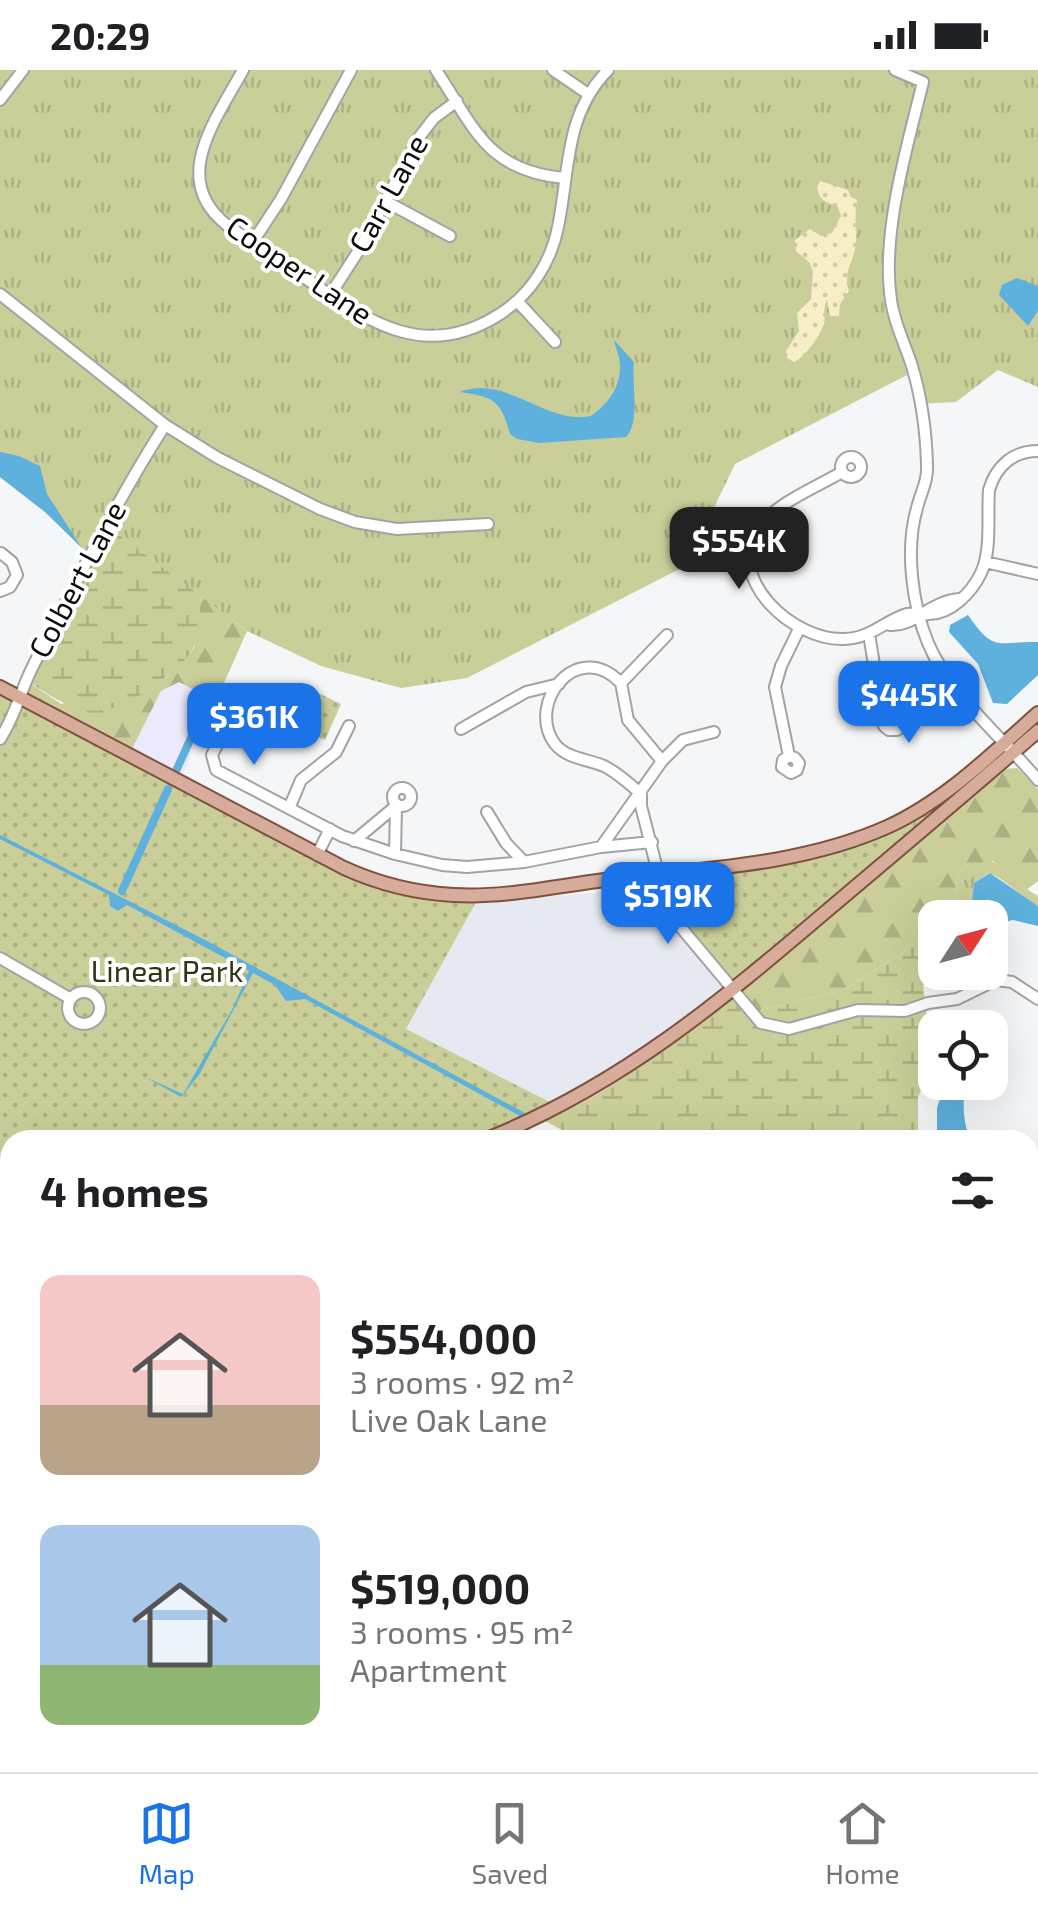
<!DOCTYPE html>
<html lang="en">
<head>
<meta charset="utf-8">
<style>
	:root { --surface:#fff; --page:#f6f6f6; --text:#202124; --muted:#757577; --line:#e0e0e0; --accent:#1a73e8 }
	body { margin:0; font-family:"Exo 2",sans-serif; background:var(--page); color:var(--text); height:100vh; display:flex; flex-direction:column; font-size:38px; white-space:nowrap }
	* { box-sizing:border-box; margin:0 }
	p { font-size:32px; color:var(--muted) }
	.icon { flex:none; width:55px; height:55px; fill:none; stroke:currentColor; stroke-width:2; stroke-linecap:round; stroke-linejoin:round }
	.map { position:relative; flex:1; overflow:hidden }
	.panel { position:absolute; left:0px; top:1060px; width:1040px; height:642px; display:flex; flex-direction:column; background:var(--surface); border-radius:30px 30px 0 0; box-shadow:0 10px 40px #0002 }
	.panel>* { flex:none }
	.needle { width:65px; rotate:54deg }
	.tools { position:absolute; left:918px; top:830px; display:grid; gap:20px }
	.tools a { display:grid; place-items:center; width:90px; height:90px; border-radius:20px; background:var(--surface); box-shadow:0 10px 40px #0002; font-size:50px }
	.price { position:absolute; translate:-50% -85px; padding:0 22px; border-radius:20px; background:var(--accent); color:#fff; font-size:32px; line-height:65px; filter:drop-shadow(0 2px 5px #0008) }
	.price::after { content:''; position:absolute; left:50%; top:60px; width:30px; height:22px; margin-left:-15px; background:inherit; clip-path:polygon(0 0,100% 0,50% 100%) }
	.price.on { background:#222; color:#fff }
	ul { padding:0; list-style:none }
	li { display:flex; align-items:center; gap:30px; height:250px; padding:0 40px }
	li span { display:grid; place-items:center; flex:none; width:280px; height:200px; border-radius:20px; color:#555 }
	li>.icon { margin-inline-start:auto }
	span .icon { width:120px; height:120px; fill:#fffc; stroke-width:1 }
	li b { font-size:42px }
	h2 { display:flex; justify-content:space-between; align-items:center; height:120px; padding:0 40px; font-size:42px }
	.status { display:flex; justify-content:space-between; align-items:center; height:70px; padding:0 50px; background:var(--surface); direction:ltr }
	.status svg { height:28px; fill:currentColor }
	.dock { display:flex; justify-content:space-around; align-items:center; height:140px; border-top:2px solid var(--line); background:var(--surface); font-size:28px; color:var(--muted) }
	.dock a { display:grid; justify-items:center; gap:5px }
	.dock .on { color:var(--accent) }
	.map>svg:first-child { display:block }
	.commercial { fill:#eceafc }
	.built { fill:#e6e9f2 }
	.grass { fill:url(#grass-tufts) }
	.forest { fill:url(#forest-firs) }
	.wetland { fill:url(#wetland-marsh) }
	.sand { fill:url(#sand-dots) }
	.park { fill:url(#park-dots) }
	.water { fill:#5fb1dd }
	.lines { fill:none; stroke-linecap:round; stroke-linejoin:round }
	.canal { stroke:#5fb1dd; stroke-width:8 }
	.minor-casing { stroke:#a2a3a5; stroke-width:14 }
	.major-casing { stroke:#7f503e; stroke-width:16 }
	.minor { stroke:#fff; stroke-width:10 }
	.major { stroke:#d7ac9b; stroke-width:12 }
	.labels { text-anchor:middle; stroke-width:8; stroke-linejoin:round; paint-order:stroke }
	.street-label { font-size:30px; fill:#0c0c0d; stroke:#fff }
	.park-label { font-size:30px; fill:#313411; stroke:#fff }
</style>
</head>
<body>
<div class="status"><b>20:29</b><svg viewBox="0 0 49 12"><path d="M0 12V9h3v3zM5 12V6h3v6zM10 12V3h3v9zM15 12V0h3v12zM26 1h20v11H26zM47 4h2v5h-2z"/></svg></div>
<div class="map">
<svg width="1038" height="1702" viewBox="0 0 1038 1702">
	<defs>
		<pattern id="grass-tufts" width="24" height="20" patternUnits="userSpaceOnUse" patternTransform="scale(2.5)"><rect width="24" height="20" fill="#cacf99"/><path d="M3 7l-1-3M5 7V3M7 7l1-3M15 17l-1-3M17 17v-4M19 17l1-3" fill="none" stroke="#acb183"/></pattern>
		<pattern id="forest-firs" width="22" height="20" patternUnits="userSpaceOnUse" patternTransform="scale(2.5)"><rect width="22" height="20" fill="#cacf99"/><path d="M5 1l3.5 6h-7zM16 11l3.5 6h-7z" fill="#acb183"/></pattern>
		<pattern id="wetland-marsh" width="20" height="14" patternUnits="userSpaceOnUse" patternTransform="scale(2.5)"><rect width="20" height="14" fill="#cacf99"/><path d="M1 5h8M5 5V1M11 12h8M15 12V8" fill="none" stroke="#acb183"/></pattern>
		<pattern id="sand-dots" width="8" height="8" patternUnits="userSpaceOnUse" patternTransform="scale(2.5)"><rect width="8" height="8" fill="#f7edc7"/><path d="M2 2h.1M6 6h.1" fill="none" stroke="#d3caaa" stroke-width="1.8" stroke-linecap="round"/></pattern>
		<pattern id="park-dots" width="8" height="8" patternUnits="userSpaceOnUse" patternTransform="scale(2.5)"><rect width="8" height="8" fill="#cacf99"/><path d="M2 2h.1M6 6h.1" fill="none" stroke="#acb183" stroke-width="1.8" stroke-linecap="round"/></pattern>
	</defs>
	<rect width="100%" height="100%" fill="#f5f6f8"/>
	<path class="commercial" d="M179,612L216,631L180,710L130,683L161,621Z"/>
	<path class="built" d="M660,807L733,915L669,965L556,1035L405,959L476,832L618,821Z
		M0,1107L10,1109V1537L0,1533Z"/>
	<path class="grass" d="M0,0H1038V317L998,300L956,332L916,334L909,304L735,394L696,475L695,491L467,608L401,618L321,596L247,561L109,457L94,485L82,478L45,442L0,407Z
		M985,790C1007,793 1018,816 1038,826V836C1023,828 1001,806 989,803L974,813L970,847L955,848L957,806L968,795Z
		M471,1692L881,1693L877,1702H466Z"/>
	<path class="forest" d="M201,526L247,561L216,631L179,612L161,621L130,683L25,627L30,613L61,634L166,608L194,578Z
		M1017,698L1038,719V811L1026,820L993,791L968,795L957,806L955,847L935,848V862L844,920L744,944L733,929L759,903L1002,699Z
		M0,1533L10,1537V1692L106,1693L97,1702H0Z"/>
	<path class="wetland" d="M109,457L201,526C200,541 200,558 195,573C190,589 171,604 158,613C106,651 82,649 31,613Z
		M927,867L929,876C922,888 928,899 933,910L923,915L927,947L925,1011L918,1027V1070H581L545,1051C613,1022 673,972 733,929L744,944L844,920Z
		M106,1692H343L342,1702H97Z
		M361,1693H471L466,1702H360Z"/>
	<path class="sand" d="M820,111L848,120L851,127L857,130C854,145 857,157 856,172C855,191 842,201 849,221L840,234L839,246H830L827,230C822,240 826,244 824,254C820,266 805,287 794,292L787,288L786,281L799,261L797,243L811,229L813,202L810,193L796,181L795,170L810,159L821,166L832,163L841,146L838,137C827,131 821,133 817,118Z"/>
	<path class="park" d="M308,618L341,634L325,670L291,655Z
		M0,621L344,804L425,828L476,832L406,959L556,1035L473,1070H10V1101L0,1099Z
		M954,720L956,723L733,915L670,841L660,807L839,780Z"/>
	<path class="water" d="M1017,208L1038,216V241L1028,256L999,225L1002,215Z
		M614,270L634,292C631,314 641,352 626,367L539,373L517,369L510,364C501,329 492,327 460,322C506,304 546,355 591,346C608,334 621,317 620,295C620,286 615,277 614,270Z
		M0,382L19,386L40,396L47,424L82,478L45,442L0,407Z
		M968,545C995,584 997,571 1038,572V605L1007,634L993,633L978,594L949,562L950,555Z
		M0,765L207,871L525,1043L520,1046L305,929L286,931L275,915L253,903L199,1005L181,1027L145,1007L183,1024L233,938L249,901L127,835L118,841L110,836L109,825L0,769Z
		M990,803L1038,836V856L1013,850L990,855V848L970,847L974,813Z
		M945,1013H966C962,1034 963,1050 970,1070H937V1038Z
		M1038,1352V1702H979L978,1693L1030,1692V1382Z"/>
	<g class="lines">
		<path class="canal" d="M176,701L196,657
			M122,821L168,719"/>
		<g class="minor-casing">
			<path id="minor" d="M243,0C216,50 168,110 228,156C256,175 283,194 311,212C372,254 427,291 500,244C531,224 551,192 558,157C570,99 564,45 608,0
				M436,0C475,59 487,101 565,108
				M553,0L588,24
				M895,0L923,12C907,77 881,164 891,230C894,253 905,274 912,296C921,326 926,361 927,394C928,411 921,422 917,438C905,479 912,534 928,573C950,625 1002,667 1038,710
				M0,30L23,0
				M385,131L450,166
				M252,173L281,129L351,0
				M0,224L165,355L218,388L320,439L355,452L397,459L488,454
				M330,225L359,180L420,66L434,48L457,31
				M517,231L555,272
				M841 397a10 10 0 1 1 20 0a10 10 0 1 1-20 0Z
				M842,402C815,418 778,432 759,457C723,508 793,571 844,569C872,568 884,551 907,544C915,542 921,545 929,544C951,544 972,522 981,503C992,480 987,445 989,420C996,396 1013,381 1038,381
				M985,492L1038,504
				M0,521L10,517L17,505L12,492L1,483
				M890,555C914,557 928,532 959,529
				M869,564L880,631L887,642L883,647L884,656L889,660H897L902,655V646L897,642H887
				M621,613L667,565
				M253,637L228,652L212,685L216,700L342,766L395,784L442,795L467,797L524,792L601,777L652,772
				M461,659L526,622L559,614
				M0,669C16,645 21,618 35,592C76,512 116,432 165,355
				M789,686L795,688L799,693L797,700L791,703L782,697L783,690L789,686L775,617L781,596L799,559
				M662,691L683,670L714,662
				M393 727a9 9 0 1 1 18 0a9 9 0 1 1-18 0Z
				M290,736L301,710L336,682L349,656
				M487,742L506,773L524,792
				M354,771L396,736L395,784
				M601,777L662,691L628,650L621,613C577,567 525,634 555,674C567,689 588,689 604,696C618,703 630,714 641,724V736L668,842L761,953L789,959L858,940L905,941L928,933L957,929L996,910L1012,912L1038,929
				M317,785L330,759
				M0,888L71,929
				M68 938a16 16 0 1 1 32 0a16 16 0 1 1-32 0Z"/>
		</g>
		<g class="major-casing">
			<path id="major" d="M0,617L344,798C379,814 416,823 454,825C504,828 556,816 605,810C698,799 800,796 887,757C943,732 992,684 1038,643
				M484,1070C619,1017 721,931 829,839C899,780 969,721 1038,661
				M0,1104L10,1106"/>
		</g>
		<use href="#minor" class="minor"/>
		<use href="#major" class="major"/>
	</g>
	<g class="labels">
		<g class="street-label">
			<text transform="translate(389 124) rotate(-61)" y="10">Carr Lane</text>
			<text transform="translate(299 201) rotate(34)" y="10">Cooper Lane</text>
			<text transform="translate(78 510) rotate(-62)" y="10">Colbert Lane</text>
		</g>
		<g class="park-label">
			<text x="167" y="912">Linear Park</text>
		</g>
	</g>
</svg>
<div class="tools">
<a><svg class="needle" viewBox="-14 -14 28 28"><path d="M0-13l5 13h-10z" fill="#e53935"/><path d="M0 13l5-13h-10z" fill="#757577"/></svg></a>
<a><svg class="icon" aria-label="locate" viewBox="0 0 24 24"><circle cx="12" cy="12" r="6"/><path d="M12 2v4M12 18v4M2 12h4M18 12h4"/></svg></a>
</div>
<b class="price on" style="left:739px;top:522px">$554K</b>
<b class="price" style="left:909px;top:676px">$445K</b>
<b class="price" style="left:254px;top:698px">$361K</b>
<b class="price" style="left:668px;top:877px">$519K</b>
<section class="panel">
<h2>4 homes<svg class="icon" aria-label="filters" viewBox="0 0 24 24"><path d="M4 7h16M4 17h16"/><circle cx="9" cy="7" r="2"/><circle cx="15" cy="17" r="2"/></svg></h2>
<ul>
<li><span style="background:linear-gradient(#f6c9c9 65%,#b9a48a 0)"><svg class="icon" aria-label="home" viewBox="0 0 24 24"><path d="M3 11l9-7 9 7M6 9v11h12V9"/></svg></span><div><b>$554,000</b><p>3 rooms · 92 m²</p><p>Live Oak Lane</p></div></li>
<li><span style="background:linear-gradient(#a9c7e8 70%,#8fb573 0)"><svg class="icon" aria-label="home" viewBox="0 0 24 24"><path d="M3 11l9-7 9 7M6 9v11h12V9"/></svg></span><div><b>$519,000</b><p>3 rooms · 95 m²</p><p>Apartment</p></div></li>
</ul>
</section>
</div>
<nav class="dock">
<a class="on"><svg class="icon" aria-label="map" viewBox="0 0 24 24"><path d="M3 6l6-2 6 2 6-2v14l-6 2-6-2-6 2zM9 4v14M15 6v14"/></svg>Map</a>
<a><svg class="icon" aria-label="saved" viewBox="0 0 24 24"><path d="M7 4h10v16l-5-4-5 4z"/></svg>Saved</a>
<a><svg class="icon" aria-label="home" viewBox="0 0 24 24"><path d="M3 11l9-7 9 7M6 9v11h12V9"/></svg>Home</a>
</nav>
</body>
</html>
